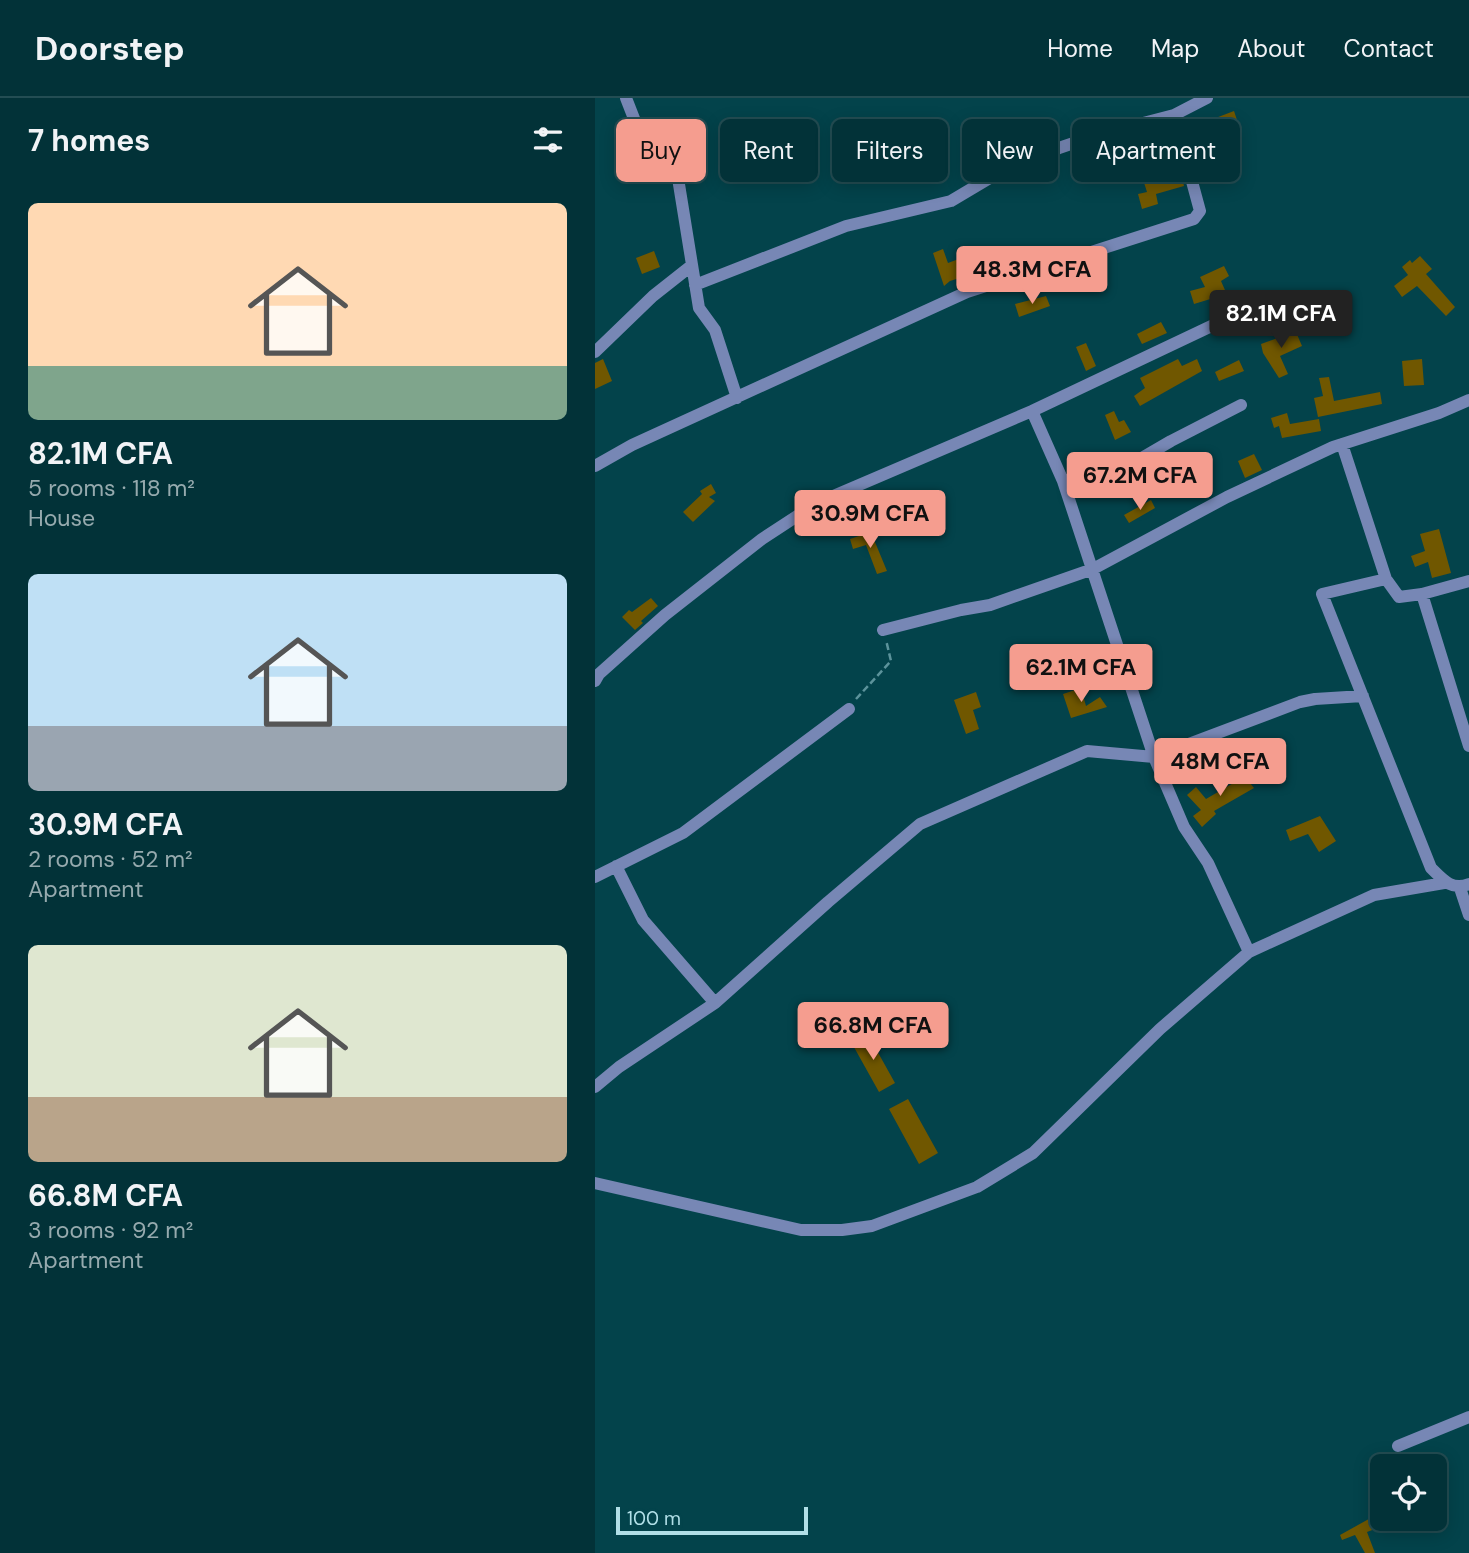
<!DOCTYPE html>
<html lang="en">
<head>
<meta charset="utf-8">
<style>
	:root { --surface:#023238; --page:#0c3a40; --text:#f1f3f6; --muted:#96aaae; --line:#234d53; --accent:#f59d8f }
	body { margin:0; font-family:"DM Sans",sans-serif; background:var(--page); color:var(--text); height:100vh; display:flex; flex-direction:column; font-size:26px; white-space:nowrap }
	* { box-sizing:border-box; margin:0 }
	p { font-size:23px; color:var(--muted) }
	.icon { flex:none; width:38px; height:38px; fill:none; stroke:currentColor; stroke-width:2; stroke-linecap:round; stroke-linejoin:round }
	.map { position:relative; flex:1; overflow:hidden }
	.sheet { display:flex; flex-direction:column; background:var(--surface); width:595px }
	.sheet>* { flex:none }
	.guide { position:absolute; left:21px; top:21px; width:665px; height:63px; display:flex; gap:14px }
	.fabs { position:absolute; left:775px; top:1356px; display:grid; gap:14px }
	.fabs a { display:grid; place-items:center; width:77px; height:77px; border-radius:10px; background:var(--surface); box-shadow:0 4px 18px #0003,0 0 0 2px var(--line); font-size:35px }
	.scale { position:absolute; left:21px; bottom:18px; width:192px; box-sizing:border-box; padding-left:7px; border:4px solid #b1dfe7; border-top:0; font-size:19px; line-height:24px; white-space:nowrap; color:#b1dfe7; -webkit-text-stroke:5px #03434b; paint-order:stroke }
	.price { position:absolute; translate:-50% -60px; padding:0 16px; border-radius:7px; background:var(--accent); color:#111; font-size:23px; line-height:46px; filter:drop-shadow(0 2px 4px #0008) }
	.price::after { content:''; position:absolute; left:50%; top:42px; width:21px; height:16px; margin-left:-10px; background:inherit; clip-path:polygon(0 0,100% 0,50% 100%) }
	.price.on { background:#222; color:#fff }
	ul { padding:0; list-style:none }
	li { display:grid; align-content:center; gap:14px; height:371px; padding:0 28px }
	li span { display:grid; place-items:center; height:217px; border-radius:10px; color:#555 }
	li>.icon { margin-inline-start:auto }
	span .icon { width:126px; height:126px; fill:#fffc; stroke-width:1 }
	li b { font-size:30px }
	h2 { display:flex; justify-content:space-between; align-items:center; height:84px; padding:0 28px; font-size:30px }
	.chip { padding:0 24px; border-radius:10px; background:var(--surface); box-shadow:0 4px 18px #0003,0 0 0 2px var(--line); font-size:24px; line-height:63px }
	.chip.on { background:var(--accent); color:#111 }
	header { display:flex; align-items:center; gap:42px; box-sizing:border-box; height:98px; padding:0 35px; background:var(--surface); border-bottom:2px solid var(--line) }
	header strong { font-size:33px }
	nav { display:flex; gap:38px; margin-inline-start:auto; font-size:24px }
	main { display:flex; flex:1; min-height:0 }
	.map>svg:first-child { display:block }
	.building { fill:#705700 }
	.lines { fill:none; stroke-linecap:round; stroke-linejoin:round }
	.path { stroke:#5c939b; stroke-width:2.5; stroke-dasharray:7 3.5; stroke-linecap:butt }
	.minor { stroke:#7787b5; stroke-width:12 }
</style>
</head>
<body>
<header>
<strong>Doorstep</strong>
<nav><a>Home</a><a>Map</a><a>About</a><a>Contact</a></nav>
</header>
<main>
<section class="sheet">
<h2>7 homes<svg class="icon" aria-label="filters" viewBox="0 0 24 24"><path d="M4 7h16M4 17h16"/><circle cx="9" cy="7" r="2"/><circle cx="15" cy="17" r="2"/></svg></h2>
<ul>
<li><span style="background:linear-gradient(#ffd9b3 75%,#7fa58c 0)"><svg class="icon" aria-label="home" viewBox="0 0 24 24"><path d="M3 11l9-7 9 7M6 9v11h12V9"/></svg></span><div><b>82.1M CFA</b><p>5 rooms · 118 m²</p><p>House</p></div></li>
<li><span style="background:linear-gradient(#bfe0f5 70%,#9aa5b1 0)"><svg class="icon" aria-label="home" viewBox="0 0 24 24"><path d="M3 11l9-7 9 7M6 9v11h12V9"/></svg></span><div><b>30.9M CFA</b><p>2 rooms · 52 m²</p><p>Apartment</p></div></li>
<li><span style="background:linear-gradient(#dfe7d0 70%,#b9a48a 0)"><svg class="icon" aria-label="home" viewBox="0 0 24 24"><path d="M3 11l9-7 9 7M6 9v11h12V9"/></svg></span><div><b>66.8M CFA</b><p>3 rooms · 92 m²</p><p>Apartment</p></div></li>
</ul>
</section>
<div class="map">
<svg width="874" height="1455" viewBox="0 0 874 1455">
	<rect width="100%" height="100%" fill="#03434b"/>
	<path class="building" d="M639,13L647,37L635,41L638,47L628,52L632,64L621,68L612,42L625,38L618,21Z
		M574,58L577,70L584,68L589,88L561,96L563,106L547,111L543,96L552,94L545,72L561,67L560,62Z
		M348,151L353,165L377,156L386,175L372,181L371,178L355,183L349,188L338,155Z
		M59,153L65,169L47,176L41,160Z
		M825,158L837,171L831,176L860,209L851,218L822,188L807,199L799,188L813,177L807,169L815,162L817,165Z
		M629,168L634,178L626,183L637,208L627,212L622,199L599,206L595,193L610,189L605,179Z
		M451,198L455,208L424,219L420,206Z
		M566,224L572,235L547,246L542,236Z
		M698,227L707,248L685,258L693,276L684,280L668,255L666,246L691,237L688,231Z
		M491,245L501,268L491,273L481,249Z
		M8,261L17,283L0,291V265Z
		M583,261L587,268L602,261L607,273L545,308L539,298L550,290L545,280Z
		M827,261L829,287L809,288L807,263Z
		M644,262L649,273L624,283L620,274Z
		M734,279L739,303L785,294L787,306L723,319L719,300L728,298L724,280Z
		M519,313L524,324L529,322L536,334L520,342L510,317Z
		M692,315L695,326L724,321L726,333L687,340L684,328L679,330L676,320Z
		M659,356L667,372L650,380L643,363Z
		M116,386L121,395L114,399L120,403L98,424L88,414L107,396L105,393Z
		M556,402L560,410L534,425L529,417Z
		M844,431L856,475L837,480L833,464L820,469L816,458L830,453L825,436Z
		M275,432L292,473L282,476L271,447L258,451L255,441L267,437V435Z
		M56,500L63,508L46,523L48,525L40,532L27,519L34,512L37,514Z
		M486,590L491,608L505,599L512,609L476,620L468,596Z
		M381,594L386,609L378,612L384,631L371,636L359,602Z
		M655,671L661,681L655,685L659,690L619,713L621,716L607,729L598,718L606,712L592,697L601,689L611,701L647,680L645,677Z
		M725,718L741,743L724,754L713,736L695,743L691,732Z
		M271,933L300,985L284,994L255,942Z
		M313,1001L343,1055L324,1066L294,1011Z
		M781,1417L785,1429L772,1434L780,1455H770L760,1437L747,1442L745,1437Z"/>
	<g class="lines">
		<path class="path" d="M261,601L296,563L291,542"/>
		<path class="minor" d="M31,0L47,41L82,74L104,210L120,232L142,300
			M100,187L251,128L356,103L398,78L424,69L464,50L502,37L579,17L612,0
			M0,254L58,198L96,168
			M437,313L468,383L559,659L589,729L613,765L654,854
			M747,346L791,481L804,499L827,496L874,483
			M0,368L37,347L372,194L599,121L605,113L579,17
			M468,383L528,371L576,343L646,307
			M791,481L727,496L836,770C848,782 857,793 874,786
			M827,496L874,648
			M288,532L366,512L395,507L498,471L632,399L738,349L844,315L874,302
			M0,583L4,576L70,517L167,441L222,405L437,313L627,223
			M21,768L48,822L120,905
			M0,779L88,735L254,611
			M865,790L874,817
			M0,989L24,969L120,905L233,804L325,726L492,653L559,659L705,604L720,601L768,598
			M0,1085L206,1132H247L277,1128L382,1089L438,1055L565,931L654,854L779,797L849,785
			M803,1348L874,1319"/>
	</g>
</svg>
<div class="fabs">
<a><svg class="icon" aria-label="locate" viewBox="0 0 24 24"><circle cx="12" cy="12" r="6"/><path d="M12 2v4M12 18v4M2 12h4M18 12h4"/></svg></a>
</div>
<div class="scale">100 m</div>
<b class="price" style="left:437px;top:208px">48.3M CFA</b>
<b class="price on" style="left:686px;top:252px">82.1M CFA</b>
<b class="price" style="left:545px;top:414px">67.2M CFA</b>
<b class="price" style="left:275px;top:452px">30.9M CFA</b>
<b class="price" style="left:486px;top:606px">62.1M CFA</b>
<b class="price" style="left:625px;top:700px">48M CFA</b>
<b class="price" style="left:278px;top:964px">66.8M CFA</b>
<div class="guide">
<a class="chip on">Buy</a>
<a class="chip">Rent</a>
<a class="chip">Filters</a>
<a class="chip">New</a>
<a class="chip">Apartment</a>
</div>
</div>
</main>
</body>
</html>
